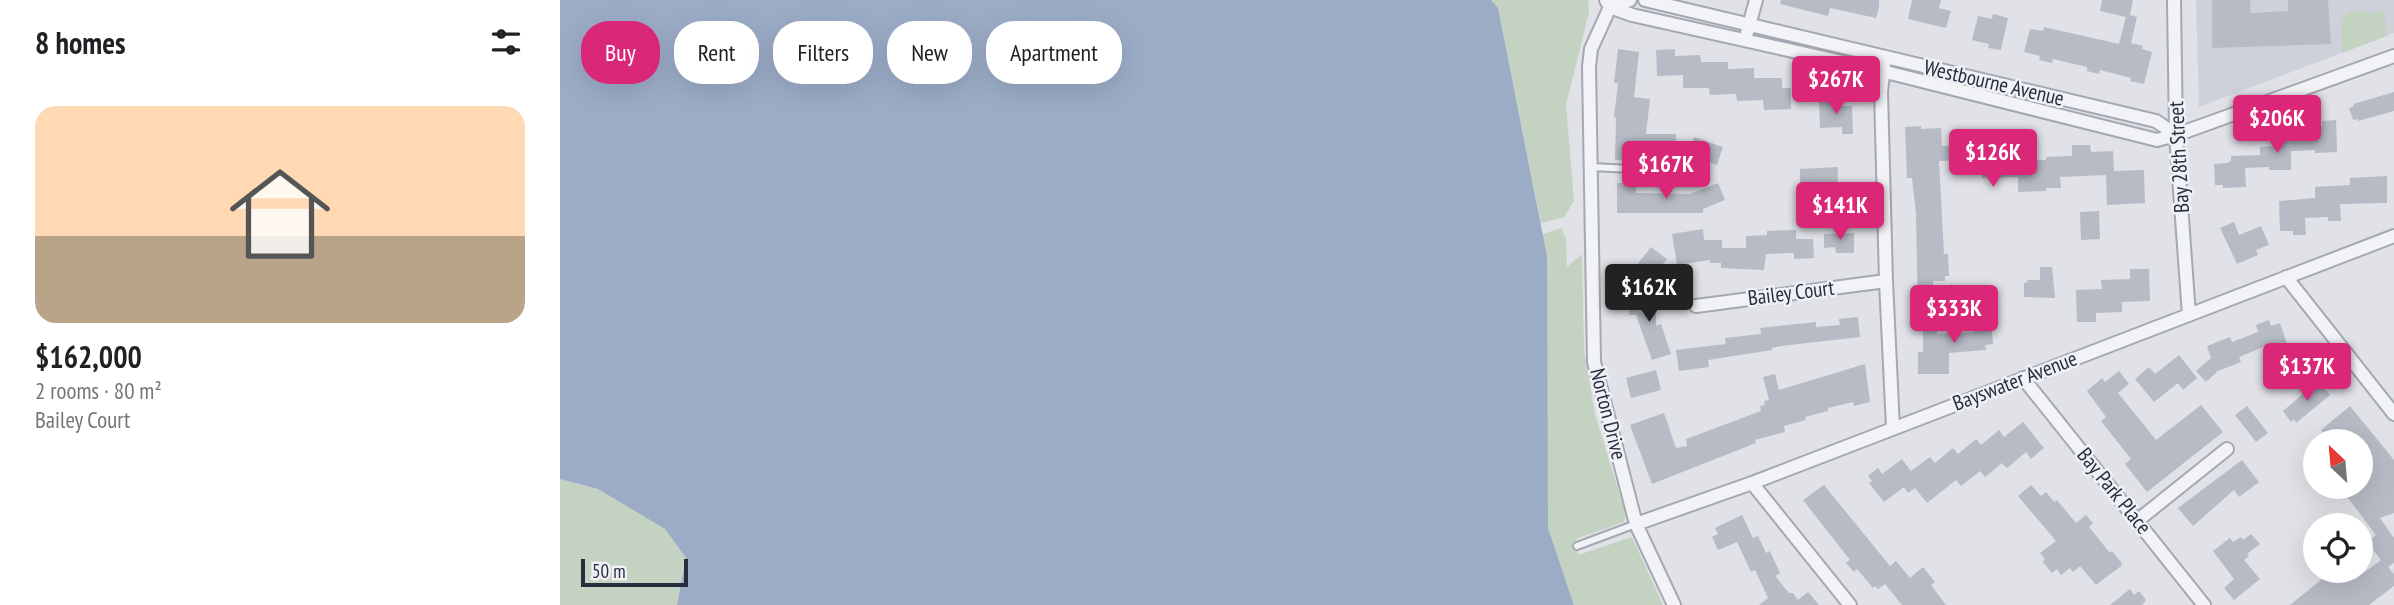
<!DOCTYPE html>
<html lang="en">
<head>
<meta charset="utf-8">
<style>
	:root { --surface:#fff; --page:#f6f6f6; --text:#202124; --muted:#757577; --accent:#db2777 }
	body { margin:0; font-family:"PT Sans Narrow",sans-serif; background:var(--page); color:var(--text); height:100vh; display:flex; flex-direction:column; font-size:26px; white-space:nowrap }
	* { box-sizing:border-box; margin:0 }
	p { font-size:23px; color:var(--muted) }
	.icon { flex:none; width:38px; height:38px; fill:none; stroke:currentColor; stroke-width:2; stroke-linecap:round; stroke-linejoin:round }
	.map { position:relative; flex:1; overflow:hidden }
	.drawer { display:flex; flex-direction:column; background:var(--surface); width:560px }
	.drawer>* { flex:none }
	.top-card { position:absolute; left:21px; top:21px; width:665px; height:63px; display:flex; gap:14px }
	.needle { width:46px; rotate:334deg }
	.fabs { position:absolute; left:1743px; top:429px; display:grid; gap:14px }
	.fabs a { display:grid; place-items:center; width:70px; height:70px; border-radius:50%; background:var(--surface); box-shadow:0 7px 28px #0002; font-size:35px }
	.scale { position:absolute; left:21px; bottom:18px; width:107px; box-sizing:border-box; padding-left:7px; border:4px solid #292e3f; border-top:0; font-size:19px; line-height:24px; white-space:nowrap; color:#292e3f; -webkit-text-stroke:5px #eff1f6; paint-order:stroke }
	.price { position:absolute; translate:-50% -60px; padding:0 16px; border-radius:7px; background:var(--accent); color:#fff; font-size:23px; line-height:46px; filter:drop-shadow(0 2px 4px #0008) }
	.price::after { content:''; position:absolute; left:50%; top:42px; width:21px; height:16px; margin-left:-10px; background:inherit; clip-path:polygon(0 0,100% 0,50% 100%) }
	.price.current { background:#222; color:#fff }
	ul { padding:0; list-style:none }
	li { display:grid; align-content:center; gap:14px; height:371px; padding:0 35px }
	li span { display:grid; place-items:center; height:217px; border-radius:21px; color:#555 }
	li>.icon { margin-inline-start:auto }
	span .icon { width:126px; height:126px; fill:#fffc; stroke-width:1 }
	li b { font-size:30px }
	h2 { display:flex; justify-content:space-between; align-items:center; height:84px; padding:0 35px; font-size:30px }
	.pill { padding:0 24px; border-radius:28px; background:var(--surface); box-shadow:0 7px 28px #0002; font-size:24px; line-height:63px }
	.pill.current { background:var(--accent); color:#fff }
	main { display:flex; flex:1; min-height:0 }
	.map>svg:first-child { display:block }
	.built { fill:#ced1da }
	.green { fill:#c3d2c1 }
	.water { fill:#9cacc7 }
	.building { fill:#b7bbc5 }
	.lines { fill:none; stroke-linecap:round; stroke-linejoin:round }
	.service-casing { stroke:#a5a8b2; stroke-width:10 }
	.minor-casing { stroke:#a5a8b2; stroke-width:16 }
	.service { stroke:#f2f3f7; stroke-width:6 }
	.minor { stroke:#f2f3f7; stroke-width:12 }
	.labels { text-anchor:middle; stroke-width:5; stroke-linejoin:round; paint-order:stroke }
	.street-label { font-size:21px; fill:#292e3f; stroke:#eff1f6 }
</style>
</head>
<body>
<main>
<section class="drawer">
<h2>8 homes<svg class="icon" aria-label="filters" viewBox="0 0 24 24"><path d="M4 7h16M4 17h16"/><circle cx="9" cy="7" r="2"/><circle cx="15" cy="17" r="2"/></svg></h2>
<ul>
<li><span style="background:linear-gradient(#ffd9b3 60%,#b9a48a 0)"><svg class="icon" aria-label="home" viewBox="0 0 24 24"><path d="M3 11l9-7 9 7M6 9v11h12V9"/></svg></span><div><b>$162,000</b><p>2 rooms · 80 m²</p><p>Bailey Court</p></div></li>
</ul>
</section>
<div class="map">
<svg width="1834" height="605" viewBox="0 0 1834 605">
	<rect width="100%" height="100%" fill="#e0e2e8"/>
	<path class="built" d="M1636,0H1834V33L1639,107Z"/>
	<path class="green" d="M931,0H1028L1029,12L1006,105L1014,201L1004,217L981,223L938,9Z
		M1824,9L1827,36L1782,53L1781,19L1794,10L1814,13Z
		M1001,228L1006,239L1007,267L1022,254L1024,350L1035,414L1066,515L1064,522L1016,539L1018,555L1072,537L1103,605H1014L988,528L983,234Z
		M0,479L38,489L105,529L126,558L117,605H0Z"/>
	<path class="water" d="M0,0H931L938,8L987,256L988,528L1014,605H117L126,558L105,529L38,489L0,479Z"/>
	<path class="building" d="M1221,0H1319V7L1316,18L1270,8L1268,16L1220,4Z
		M1352,0H1381L1379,8L1391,11L1386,28L1348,19Z
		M1542,0H1573L1570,15L1577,17L1571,43L1583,46L1582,49L1592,52L1584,84L1570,81L1571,78L1540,70L1539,74L1527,71V67L1493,59L1492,63L1479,60L1480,56L1464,52L1470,29L1483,31L1484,27L1559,44L1566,17L1540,11Z
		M1652,0H1690L1691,13L1728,11V0H1768L1771,44L1652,48Z
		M1433,14L1448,18L1441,50L1428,48L1429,44L1412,40L1418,16L1432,19Z
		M1058,49L1079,52L1074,97L1090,99L1086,134H1116V153H1074V161L1055,160L1056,118L1054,117L1058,83H1054Z
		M1115,49V56L1140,55L1141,62H1168V69L1194,68V78H1222V88H1231V109L1204,110L1203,100L1177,101L1176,94L1150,95L1149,88H1123V75L1097,76L1096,50Z
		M1834,92V111L1798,121V119L1793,120L1789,108L1794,106L1793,104Z
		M1276,99V102H1281V106H1292L1293,134H1282V127L1260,128L1259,100Z
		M1776,120L1777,152L1755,153V150L1731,151V170H1709V167L1685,168L1686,187L1663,188V185H1655L1654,164L1667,163L1671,161V156L1700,155V147L1713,146V143H1716V139L1746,138V129L1759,128V126H1762V121Z
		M1361,126V129L1381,128L1382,146L1418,145V140L1437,139L1438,162L1486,160V157L1512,156V145H1530L1531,152L1553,151L1554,171L1584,170L1585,203L1547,205L1546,175L1500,177L1501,188H1486V191L1458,192V177L1422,178V174H1414V171H1404V160L1379,161L1384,254H1388L1389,276H1385V281H1373V287H1370L1371,315H1358L1356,214L1352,178H1347L1345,127Z
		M1134,137L1163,147L1157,165L1128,155Z
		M1278,167L1277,205L1245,206V184H1240V169Z
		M1827,176V203L1780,204L1781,221H1768V217L1745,218L1746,235H1733V231H1720L1719,201L1755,198V187L1790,185V178Z
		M1057,183H1076V193L1130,194L1158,183L1165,200L1143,209V213H1057Z
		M1539,211L1540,239L1521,240L1520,212Z
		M1674,222L1679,235L1701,226L1709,245L1696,250L1698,255L1677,264L1660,228Z
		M1143,229L1144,240H1162V248H1186V236L1207,235V231L1236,230V239H1253L1254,258L1234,259V253L1206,254L1204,270L1161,268V263H1150V260L1117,265L1112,234Z
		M1294,233V253H1276L1275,247L1264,248V234Z
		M1091,247L1107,259L1088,282L1073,270Z
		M1480,267H1492L1495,298L1464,297V283L1468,282L1467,280H1480Z
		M1570,269H1589L1590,301L1562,302V312L1536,313V322H1517L1516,290L1542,289L1541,280L1570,279Z
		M1069,295H1096V326L1101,324L1111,354L1092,360L1076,315H1069Z
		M1430,310L1433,344L1425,345L1426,350L1389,353V374H1358V352H1363V331L1377,330V334L1414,332L1413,311Z
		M1298,317L1300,337L1221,346L1212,348V350L1148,360L1149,367L1119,371L1116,350L1166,344L1165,338L1201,334L1200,328L1256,322V327L1280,325L1279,319Z
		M1709,320L1711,326L1720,323L1727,344L1708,352L1706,346L1679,357L1681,362L1658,371L1646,382L1636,371L1651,358L1647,346L1670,337L1672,342L1698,332L1696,325Z
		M1619,355L1637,378L1623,390L1618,383L1594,402L1575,379L1589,367L1595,374Z
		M1305,364L1310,402L1294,406L1293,402L1268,408V411L1245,417L1246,420L1224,426L1225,432L1195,440L1196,443L1092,484L1070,425L1104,413L1116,448L1127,446L1126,439L1201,411L1200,406L1205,405L1204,401L1209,400L1203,377L1215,374L1219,390Z
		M1096,370L1101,390L1071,398L1066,378Z
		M1559,371L1569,384L1558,393L1596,440L1641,405L1663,432L1587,492L1565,464L1571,459L1541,421L1546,417L1527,391L1542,378L1545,382Z
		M1758,381L1770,395L1736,423L1734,419L1731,422L1723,411Z
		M1687,406L1708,433L1696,442L1675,415Z
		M1790,406L1834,460V513L1820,518L1834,538V563L1828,567L1834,574V586L1809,605H1730L1772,571L1780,581L1791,573L1794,580L1821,560L1807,542L1816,535L1779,486H1801V441H1770L1761,430Z
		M1463,422L1484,448L1479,452L1471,459L1466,452L1447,468L1442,463L1425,477L1420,471L1401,486L1396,480L1367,503L1355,488L1348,493L1344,487L1324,502L1309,483L1312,481L1308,476L1318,468L1322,474L1342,459L1351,471L1370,457L1375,463L1393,448L1398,454L1416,439L1421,445L1439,430L1444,437Z
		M1682,460L1699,482L1679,497L1674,490L1633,526L1618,508Z
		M1264,485L1330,566L1336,561L1350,578L1363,567L1375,582L1371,585L1386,605H1342L1325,584L1318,589L1315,586L1313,588L1297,569L1294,572L1286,563L1290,560L1243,500Z
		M1471,485L1481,496L1486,492L1494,502L1497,500L1516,523L1526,515L1533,523L1529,527L1550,553L1552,551L1562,563L1561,566L1536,585L1520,566L1513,572L1510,568L1501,575L1497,569L1492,573L1483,562L1485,559L1480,553L1496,541L1458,496Z
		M1182,515L1193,538L1198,536L1206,553L1210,551L1220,573L1215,576L1229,593H1233L1238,600L1248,592L1259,605H1199L1208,598L1195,570L1191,572L1177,542L1158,550L1152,537L1158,534L1155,528Z
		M1691,534L1700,544L1687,554L1689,556L1684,560L1700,579L1674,600L1664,588L1674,579L1653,551L1670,538L1673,542L1681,537L1683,540Z
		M1570,589L1574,595L1579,591L1586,600L1582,605H1550Z"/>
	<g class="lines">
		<g class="service-casing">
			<path id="service" d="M1031,167L1134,172
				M1017,546L1076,524"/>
		</g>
		<g class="minor-casing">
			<path id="minor" d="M1046,0L1050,7L1072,15L1322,71L1597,140L1616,135L1834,56
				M1085,0L1596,121L1616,135
				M1614,0L1616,135L1629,315
				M1050,7L1031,49L1029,67L1034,362L1076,524L1114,605
				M1050,7L1070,0
				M1187,33L1196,0
				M1324,65L1321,92L1326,281L1333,428
				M1726,277L1834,414
				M1136,306L1326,281
				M1463,378L1644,605
				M1192,483L1290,605
				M1577,521L1667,449
				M1076,524L1192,483L1834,236"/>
		</g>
		<use href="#service" class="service"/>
		<use href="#minor" class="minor"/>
	</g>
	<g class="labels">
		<g class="street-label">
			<text transform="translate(1434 83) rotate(13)" y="7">Westbourne Avenue</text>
			<text transform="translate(1619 157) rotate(-93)" y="7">Bay 28th Street</text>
			<text transform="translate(1231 293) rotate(-7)" y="7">Bailey Court</text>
			<text transform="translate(1455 381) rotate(-21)" y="7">Bayswater Avenue</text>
			<text transform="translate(1048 414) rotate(76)" y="7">Norton Drive</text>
			<text transform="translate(1554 491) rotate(51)" y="7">Bay Park Place</text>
		</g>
	</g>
</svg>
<div class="fabs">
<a><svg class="needle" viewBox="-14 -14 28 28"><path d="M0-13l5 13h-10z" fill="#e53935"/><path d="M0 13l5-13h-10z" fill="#757577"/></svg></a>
<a><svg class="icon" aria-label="locate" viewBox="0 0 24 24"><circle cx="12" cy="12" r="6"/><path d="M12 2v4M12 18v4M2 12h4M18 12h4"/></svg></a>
</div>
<div class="scale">50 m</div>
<b class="price" style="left:1276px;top:116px">$267K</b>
<b class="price" style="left:1717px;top:155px">$206K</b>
<b class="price" style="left:1433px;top:189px">$126K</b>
<b class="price" style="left:1106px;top:201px">$167K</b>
<b class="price" style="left:1280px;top:242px">$141K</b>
<b class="price current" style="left:1089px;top:324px">$162K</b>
<b class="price" style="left:1394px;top:345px">$333K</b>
<b class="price" style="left:1747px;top:403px">$137K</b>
<div class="top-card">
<a class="pill current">Buy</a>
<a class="pill">Rent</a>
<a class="pill">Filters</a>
<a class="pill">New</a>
<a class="pill">Apartment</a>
</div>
</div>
</main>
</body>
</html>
